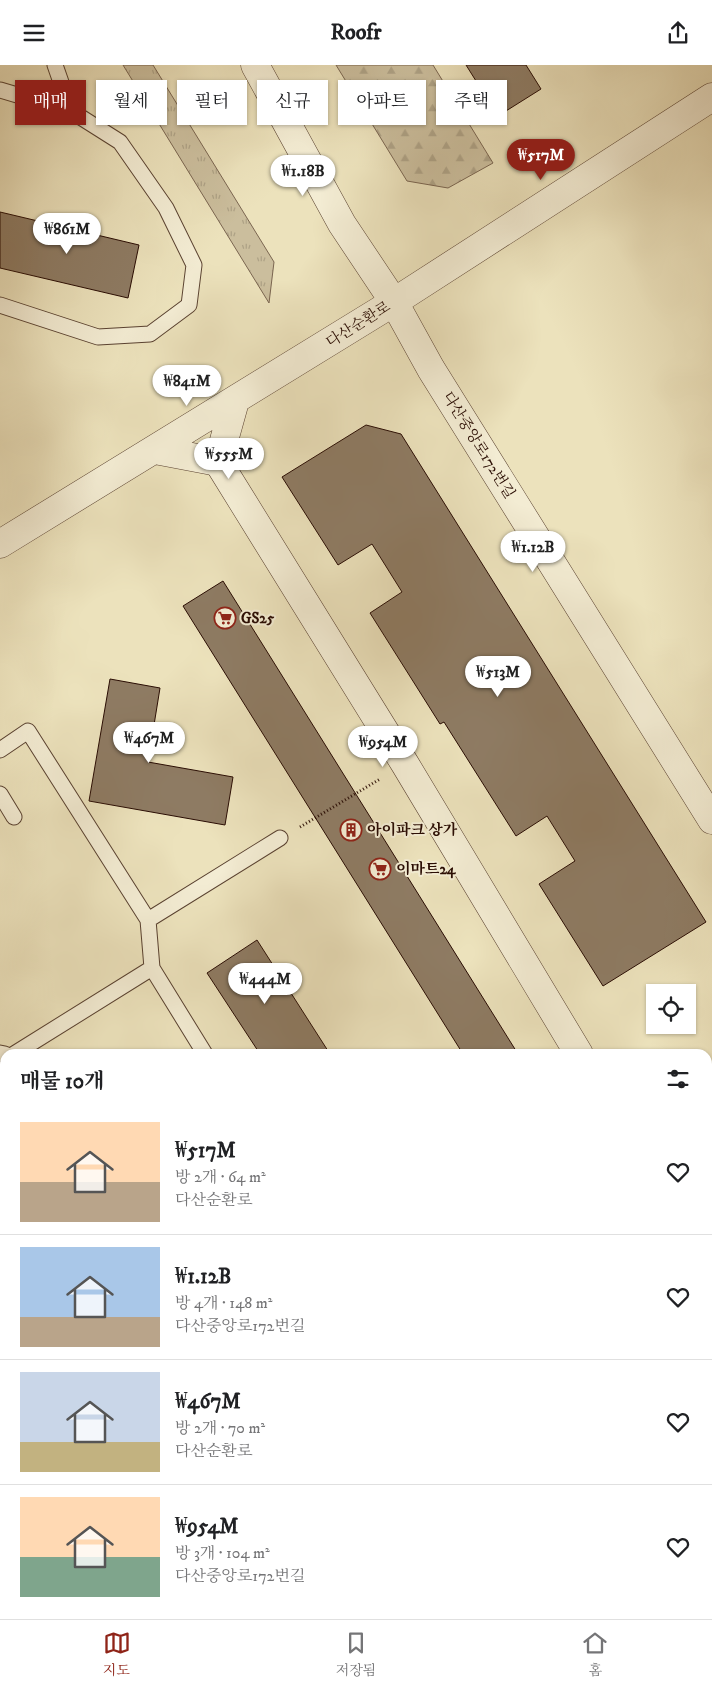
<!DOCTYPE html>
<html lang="ko">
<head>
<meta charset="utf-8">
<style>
	:root { --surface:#fff; --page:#f6f6f6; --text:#202124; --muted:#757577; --line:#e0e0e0; --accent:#8f2418 }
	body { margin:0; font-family:"IM FELL DW Pica","Noto Serif KR",serif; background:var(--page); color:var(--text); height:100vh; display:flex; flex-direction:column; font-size:19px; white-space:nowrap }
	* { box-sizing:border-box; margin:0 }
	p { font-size:16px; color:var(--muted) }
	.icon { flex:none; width:28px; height:28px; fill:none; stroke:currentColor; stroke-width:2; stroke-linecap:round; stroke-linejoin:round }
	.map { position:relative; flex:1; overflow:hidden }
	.drawer { position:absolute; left:0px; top:984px; width:712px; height:571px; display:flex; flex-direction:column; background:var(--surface); border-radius:15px 15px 0 0; box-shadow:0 1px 4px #0004 }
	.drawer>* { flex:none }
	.guide { position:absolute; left:15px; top:15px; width:682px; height:45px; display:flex; gap:10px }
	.buttons { position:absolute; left:646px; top:919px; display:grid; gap:10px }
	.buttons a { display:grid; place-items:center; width:50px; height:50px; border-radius:0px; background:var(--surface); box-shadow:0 1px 4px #0004; font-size:25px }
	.price { position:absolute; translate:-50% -42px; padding:0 11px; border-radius:18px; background:#fff; color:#222; font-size:16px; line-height:32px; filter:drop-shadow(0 1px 2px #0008) }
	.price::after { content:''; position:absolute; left:50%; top:30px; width:15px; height:11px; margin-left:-8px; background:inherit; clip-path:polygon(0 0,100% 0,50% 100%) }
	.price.current { background:var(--accent); color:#fff }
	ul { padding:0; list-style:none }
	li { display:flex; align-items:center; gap:15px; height:125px; padding:0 20px }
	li+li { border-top:1px solid var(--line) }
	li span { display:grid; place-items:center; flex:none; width:140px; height:100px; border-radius:0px; color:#555 }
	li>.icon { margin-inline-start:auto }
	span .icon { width:60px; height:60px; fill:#fffc; stroke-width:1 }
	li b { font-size:21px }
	h2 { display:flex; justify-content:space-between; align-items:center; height:60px; padding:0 20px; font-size:21px }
	.pill { padding:0 18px; border-radius:0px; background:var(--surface); box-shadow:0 1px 4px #0004; font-size:18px; line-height:45px }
	.pill.current { background:var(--accent); color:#fff }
	header { display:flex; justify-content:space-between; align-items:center; height:65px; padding:0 20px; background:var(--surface); font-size:22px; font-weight:800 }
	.menu { display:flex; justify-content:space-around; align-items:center; height:70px; border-top:1px solid var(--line); background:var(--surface); font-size:14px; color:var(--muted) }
	.menu a { display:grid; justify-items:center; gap:2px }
	.menu .current { color:var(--accent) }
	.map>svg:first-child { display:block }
	.grass { fill:url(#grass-tufts); stroke:#7a6550 }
	.forest { fill:url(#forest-firs); stroke:#7a6550 }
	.building { fill:#8e7b63; stroke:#290c03 }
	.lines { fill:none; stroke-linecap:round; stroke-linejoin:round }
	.service-casing { stroke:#5a4231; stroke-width:17 }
	.minor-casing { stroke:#5a4231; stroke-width:29 }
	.tertiary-casing { stroke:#5a4231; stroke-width:29 }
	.path { stroke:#290c03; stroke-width:3; stroke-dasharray:1 2.5; stroke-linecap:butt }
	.service { stroke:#f3ecd3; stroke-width:15 }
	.minor { stroke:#f3ecd3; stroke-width:28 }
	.tertiary { stroke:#f3ecd3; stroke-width:28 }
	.labels { text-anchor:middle; stroke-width:4; stroke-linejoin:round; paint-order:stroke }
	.street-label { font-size:15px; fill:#290c03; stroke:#f3ecd3 }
	.poi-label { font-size:15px; font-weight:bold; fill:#290c03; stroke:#f3ecd3; text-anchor:start }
</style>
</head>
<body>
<header><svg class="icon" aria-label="menu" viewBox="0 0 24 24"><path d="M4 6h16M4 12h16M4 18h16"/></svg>Roofr<svg class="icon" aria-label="share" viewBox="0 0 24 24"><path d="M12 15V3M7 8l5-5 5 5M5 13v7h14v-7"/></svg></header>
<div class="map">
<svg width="712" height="1554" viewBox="0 0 712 1554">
	<defs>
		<pattern id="grass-tufts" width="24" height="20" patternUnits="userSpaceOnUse" patternTransform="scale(1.25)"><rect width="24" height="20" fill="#cbbe9d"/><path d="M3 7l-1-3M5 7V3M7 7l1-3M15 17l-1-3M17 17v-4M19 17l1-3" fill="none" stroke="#aea286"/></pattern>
		<pattern id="forest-firs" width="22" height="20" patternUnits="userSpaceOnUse" patternTransform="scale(1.25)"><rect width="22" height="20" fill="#cbbe9d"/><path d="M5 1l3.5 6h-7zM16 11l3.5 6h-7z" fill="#aea286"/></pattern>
	</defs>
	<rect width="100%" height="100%" fill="#ece2bc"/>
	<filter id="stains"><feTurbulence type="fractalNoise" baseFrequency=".004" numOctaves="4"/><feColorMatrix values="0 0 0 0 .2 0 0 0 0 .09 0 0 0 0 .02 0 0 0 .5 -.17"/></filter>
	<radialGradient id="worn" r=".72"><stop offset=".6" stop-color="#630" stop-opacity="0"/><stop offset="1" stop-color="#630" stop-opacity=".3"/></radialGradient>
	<path class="grass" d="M123,0H153L274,197L269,238Z"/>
	<path class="forest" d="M336,0H433L493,98L448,123L407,116Z"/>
	<path class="building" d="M466,0H526L541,24L498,51Z
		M0,147L139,180L128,233L0,203Z
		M366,360L401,369L706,857L603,921L539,819L575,796L547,751L516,771L444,657L440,659L370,548L402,527L372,479L338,500L282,412Z
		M223,516L518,989H463L183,541Z
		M110,614L160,623L148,697L233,712L225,760L89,736Z
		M257,875L330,989H260L207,908Z"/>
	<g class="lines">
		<g class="service-casing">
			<path id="service" d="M0,25L71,46
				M0,240L98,272L150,269L189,240L194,200L166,143L120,77L71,46L55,0
				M0,685L28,666L148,855
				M0,729L14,752
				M152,903L205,989
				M0,988L5,989
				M14,989L152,903L148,855L280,773
				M0,1288L5,1290
				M310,1550L312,1554"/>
		</g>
		<g class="minor-casing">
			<path id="minor" d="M218,397L405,699L579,989
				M708,1061L712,1058
				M0,1497L5,1494
				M399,1550L402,1554"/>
		</g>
		<g class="tertiary-casing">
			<path id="tertiary" d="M255,0L342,159L394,237L431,304L712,755
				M155,385L218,397L235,336
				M0,479L394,237L712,32"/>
		</g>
		<path class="path" d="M300,762L380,714"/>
		<use href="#service" class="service"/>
		<use href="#minor" class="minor"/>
		<use href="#tertiary" class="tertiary"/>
	</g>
	<defs>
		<g id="supermarket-ring" transform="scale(1.125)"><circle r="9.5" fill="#f3ecd3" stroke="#8f2418" stroke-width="1.5"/><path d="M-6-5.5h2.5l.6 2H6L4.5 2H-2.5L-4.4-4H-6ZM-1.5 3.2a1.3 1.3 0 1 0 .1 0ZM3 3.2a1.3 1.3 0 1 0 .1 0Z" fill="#8f2418"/></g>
		<g id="building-ring" transform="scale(1.125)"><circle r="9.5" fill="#f3ecd3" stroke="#8f2418" stroke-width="1.5"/><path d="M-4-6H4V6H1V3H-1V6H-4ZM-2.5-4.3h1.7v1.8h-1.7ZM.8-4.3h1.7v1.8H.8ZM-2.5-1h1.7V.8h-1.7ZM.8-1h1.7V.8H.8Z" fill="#8f2418"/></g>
	</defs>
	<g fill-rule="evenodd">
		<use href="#supermarket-ring" x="225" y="553"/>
		<use href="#building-ring" x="351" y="765"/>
		<use href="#supermarket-ring" x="380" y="804"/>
	</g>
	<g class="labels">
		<g class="street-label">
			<text transform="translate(358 259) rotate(-32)" y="5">다산순환로</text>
			<text transform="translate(479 380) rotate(58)" y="5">다산중앙로172번길</text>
		</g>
		<g class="poi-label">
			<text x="241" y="558">GS25</text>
			<text x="367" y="770">아이파크 상가</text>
			<text x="396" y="809">이마트24</text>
		</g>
	</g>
	<rect width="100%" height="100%" filter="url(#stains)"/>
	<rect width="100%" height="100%" fill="url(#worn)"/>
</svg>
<div class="buttons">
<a><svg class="icon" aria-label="locate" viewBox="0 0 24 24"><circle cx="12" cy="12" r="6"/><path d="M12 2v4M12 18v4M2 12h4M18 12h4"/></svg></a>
</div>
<b class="price current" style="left:541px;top:116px">₩517M</b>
<b class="price" style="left:303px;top:132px">₩1.18B</b>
<b class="price" style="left:67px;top:190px">₩861M</b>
<b class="price" style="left:187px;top:342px">₩841M</b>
<b class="price" style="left:229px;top:415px">₩555M</b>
<b class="price" style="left:533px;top:508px">₩1.12B</b>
<b class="price" style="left:498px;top:633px">₩513M</b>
<b class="price" style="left:149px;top:699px">₩467M</b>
<b class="price" style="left:383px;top:703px">₩954M</b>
<b class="price" style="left:265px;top:940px">₩444M</b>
<div class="guide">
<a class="pill current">매매</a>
<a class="pill">월세</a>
<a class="pill">필터</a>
<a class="pill">신규</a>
<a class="pill">아파트</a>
<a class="pill">주택</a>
</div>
<section class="drawer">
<h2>매물 10개<svg class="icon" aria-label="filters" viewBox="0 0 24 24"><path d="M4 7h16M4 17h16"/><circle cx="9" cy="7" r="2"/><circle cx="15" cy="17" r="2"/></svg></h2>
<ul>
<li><span style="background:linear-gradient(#ffd9b3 60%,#b9a48a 0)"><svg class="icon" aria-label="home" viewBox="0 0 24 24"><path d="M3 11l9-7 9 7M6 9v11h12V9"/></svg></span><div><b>₩517M</b><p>방 2개 · 64 m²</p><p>다산순환로</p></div><svg class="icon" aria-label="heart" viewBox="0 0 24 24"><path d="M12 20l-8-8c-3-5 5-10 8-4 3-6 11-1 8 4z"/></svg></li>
<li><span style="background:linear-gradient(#a9c7e8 70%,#b9a48a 0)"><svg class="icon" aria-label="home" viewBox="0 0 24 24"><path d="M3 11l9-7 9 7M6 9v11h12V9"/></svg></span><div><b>₩1.12B</b><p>방 4개 · 148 m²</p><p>다산중앙로172번길</p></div><svg class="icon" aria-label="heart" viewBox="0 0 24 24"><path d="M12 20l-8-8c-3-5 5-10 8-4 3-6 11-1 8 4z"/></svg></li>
<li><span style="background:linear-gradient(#c9d6e8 70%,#c2b280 0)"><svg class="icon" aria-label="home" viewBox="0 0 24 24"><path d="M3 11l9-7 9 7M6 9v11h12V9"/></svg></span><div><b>₩467M</b><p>방 2개 · 70 m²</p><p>다산순환로</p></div><svg class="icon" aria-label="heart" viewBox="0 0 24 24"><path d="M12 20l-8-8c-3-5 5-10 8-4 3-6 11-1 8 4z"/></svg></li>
<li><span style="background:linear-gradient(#ffd9b3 60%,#7fa58c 0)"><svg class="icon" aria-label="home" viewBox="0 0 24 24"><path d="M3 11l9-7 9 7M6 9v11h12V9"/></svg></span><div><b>₩954M</b><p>방 3개 · 104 m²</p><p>다산중앙로172번길</p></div><svg class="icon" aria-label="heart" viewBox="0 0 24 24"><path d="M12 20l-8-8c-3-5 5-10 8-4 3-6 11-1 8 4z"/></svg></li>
</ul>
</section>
</div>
<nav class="menu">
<a class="current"><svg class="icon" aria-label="map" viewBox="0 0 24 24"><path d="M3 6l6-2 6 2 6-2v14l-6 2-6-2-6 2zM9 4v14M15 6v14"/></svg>지도</a>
<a><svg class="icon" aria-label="saved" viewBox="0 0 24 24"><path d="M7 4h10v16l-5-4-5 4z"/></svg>저장됨</a>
<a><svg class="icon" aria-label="home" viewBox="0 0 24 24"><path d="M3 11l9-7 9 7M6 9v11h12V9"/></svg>홈</a>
</nav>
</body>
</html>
